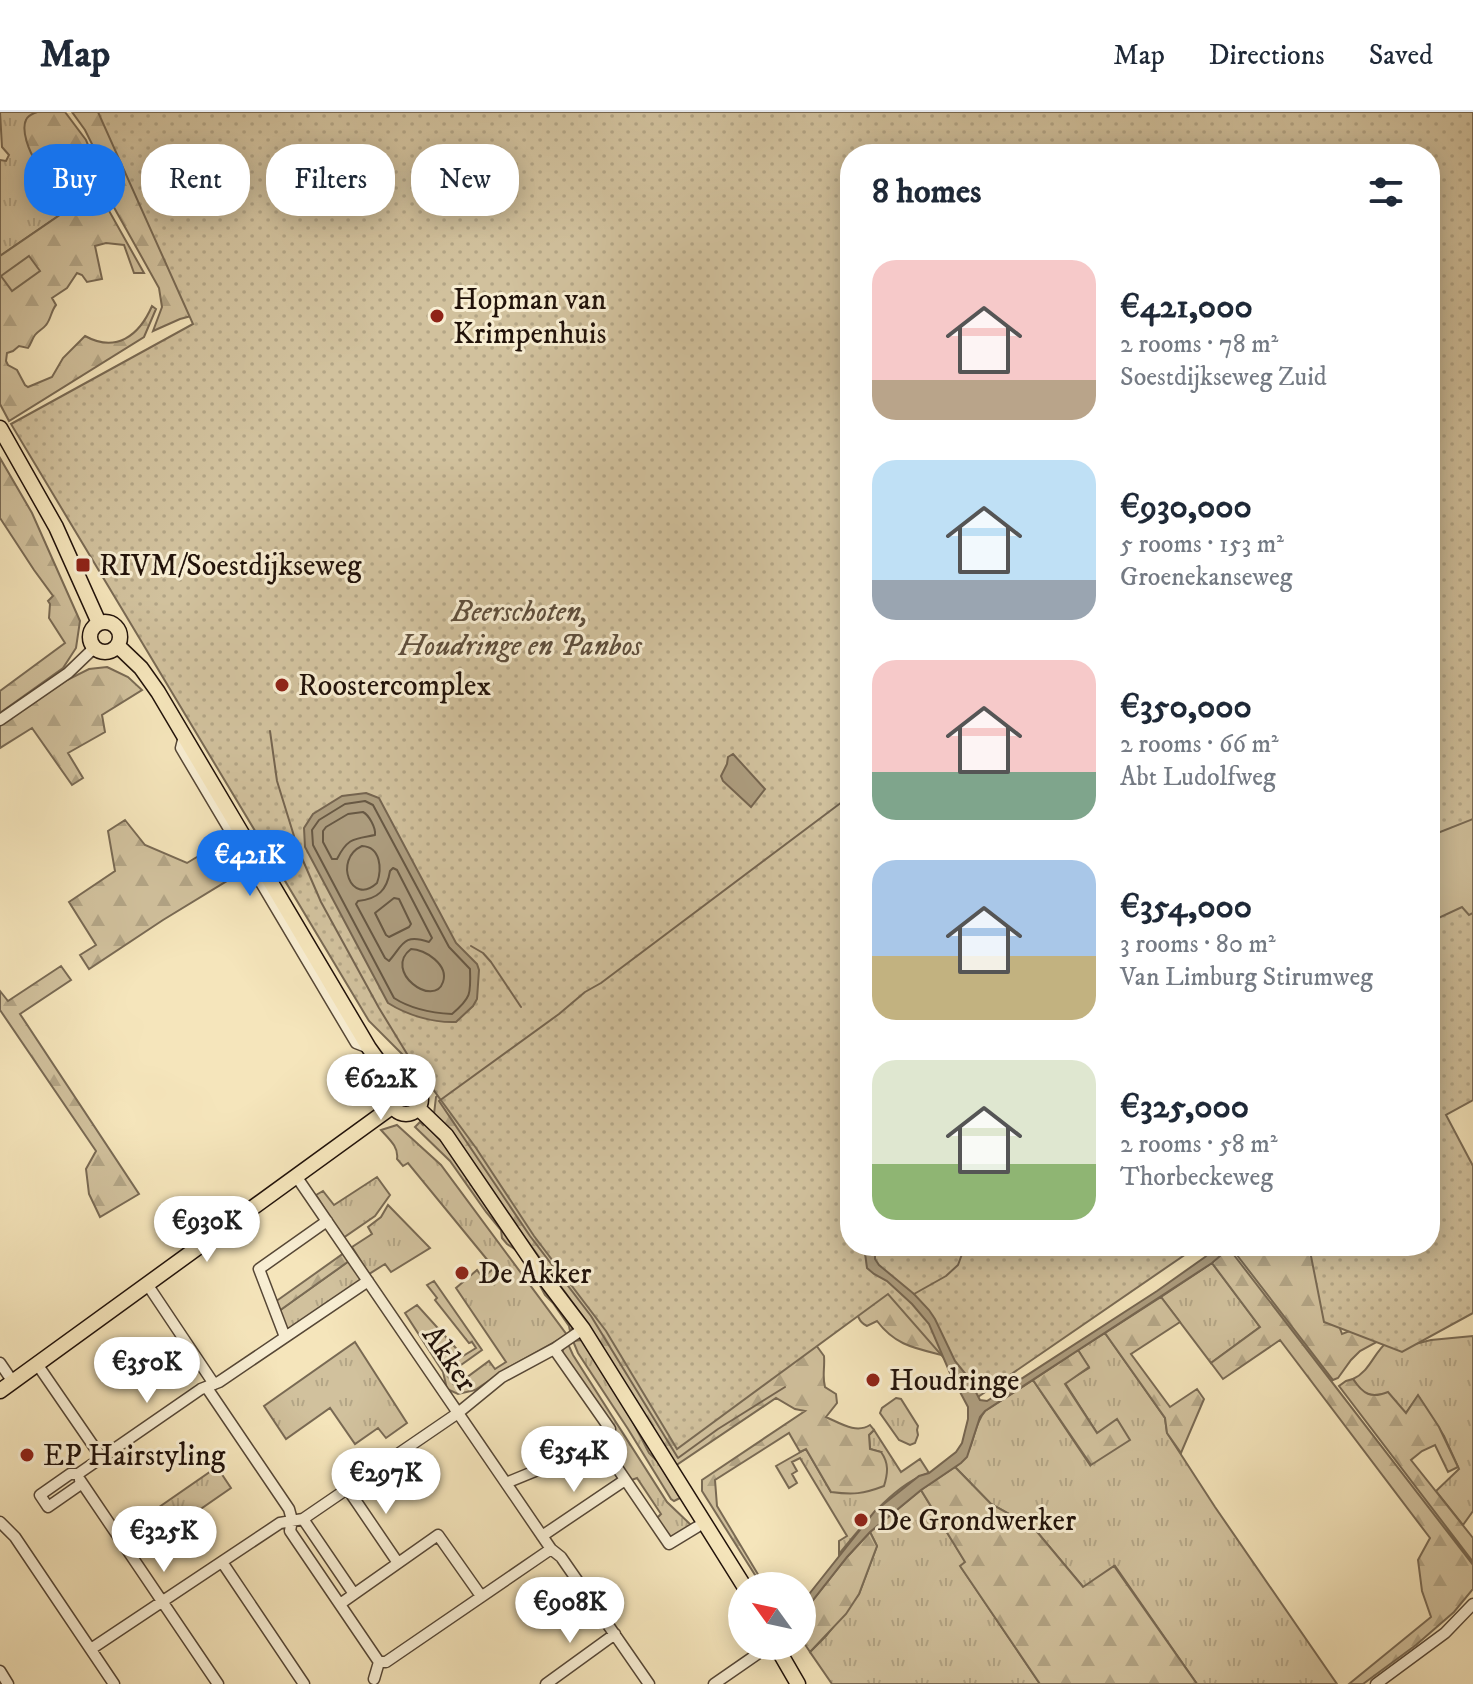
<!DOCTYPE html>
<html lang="en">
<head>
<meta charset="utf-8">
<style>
	:root { --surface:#fff; --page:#f6f6f7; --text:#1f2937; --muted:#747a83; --line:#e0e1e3; --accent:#1a73e8 }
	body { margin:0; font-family:"IM FELL DW Pica",serif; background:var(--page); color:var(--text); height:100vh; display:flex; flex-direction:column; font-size:30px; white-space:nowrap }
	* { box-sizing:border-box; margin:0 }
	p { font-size:26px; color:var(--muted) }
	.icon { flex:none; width:44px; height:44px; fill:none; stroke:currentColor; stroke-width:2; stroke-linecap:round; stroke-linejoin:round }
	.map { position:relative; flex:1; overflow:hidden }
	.side { position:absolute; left:840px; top:32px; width:600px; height:1112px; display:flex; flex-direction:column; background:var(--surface); border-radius:32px; box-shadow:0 4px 20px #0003 }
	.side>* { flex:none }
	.guide { position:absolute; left:24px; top:32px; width:696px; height:72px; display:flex; gap:16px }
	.needle { width:52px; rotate:303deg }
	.controls { position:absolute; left:728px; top:1460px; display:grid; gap:16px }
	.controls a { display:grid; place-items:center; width:88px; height:88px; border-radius:50%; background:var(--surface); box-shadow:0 4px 20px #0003; font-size:40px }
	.price { position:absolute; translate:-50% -68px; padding:0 18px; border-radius:28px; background:#fff; color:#222; font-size:26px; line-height:52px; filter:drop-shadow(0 2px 4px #0008) }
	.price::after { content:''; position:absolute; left:50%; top:48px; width:24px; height:18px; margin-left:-12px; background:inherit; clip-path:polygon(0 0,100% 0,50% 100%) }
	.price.active { background:var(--accent); color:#fff }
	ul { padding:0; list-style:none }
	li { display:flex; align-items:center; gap:24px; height:200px; padding:0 32px }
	li span { display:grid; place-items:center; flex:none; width:224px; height:160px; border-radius:24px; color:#555 }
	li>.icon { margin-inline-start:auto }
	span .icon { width:96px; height:96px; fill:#fffc; stroke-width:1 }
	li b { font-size:34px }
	h2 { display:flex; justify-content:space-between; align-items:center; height:96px; padding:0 32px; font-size:34px }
	.pill { padding:0 28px; border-radius:32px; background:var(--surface); box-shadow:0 4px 20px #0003; font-size:28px; line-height:72px }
	.pill.active { background:var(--accent); color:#fff }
	header { display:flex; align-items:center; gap:48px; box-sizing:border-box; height:112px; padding:0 40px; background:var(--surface); border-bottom:2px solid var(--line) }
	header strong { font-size:38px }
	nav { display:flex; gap:44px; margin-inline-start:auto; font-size:28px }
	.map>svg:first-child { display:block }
	.grass { fill:url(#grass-tufts); stroke:#796a54; stroke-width:2 }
	.forest { fill:url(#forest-firs); stroke:#796a54; stroke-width:2 }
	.park { fill:url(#park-dots); stroke:#796a54; stroke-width:2 }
	.garden { fill:#d1c19d; stroke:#796a54; stroke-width:2 }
	.water { fill:#ad9d7f; stroke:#756550; stroke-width:2 }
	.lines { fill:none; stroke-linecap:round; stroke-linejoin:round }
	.shore { stroke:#675844; stroke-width:2 }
	.stream { stroke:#756550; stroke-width:2 }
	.minor-casing { stroke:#564736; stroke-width:13 }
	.major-casing { stroke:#21120a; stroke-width:17 }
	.minor { stroke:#f8eed3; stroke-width:10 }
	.major { stroke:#f5e5bb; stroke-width:14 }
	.poi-dot { fill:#8f2418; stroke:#f8eed3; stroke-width:3 }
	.labels { text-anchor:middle; stroke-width:6; stroke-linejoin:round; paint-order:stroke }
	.poi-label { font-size:30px; fill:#21120a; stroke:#f8eed3; text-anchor:start }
	.park-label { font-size:30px; font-style:italic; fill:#5f4f3d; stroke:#f8eed3 }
	.street-label { font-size:30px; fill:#21120a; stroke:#f8eed3 }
</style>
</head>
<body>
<header>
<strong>Map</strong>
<nav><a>Map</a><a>Directions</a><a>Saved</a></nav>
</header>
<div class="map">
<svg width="1473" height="1572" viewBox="0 0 1473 1572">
	<defs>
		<pattern id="grass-tufts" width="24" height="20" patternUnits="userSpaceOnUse" patternTransform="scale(2)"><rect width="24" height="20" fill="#d1c19d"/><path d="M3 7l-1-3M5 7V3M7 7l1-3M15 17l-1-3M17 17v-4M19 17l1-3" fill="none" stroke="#b3a586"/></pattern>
		<pattern id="forest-firs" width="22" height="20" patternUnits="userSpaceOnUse" patternTransform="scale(2)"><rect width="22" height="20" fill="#d1c19d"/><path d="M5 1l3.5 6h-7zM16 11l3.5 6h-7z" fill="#b3a586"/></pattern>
		<pattern id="park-dots" width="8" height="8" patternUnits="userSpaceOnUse" patternTransform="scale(2)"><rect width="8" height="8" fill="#d1c19d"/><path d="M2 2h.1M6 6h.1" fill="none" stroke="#b3a586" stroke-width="1.8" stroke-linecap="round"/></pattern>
	</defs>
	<rect width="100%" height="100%" fill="#f5e5bb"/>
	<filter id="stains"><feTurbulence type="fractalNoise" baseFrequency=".0025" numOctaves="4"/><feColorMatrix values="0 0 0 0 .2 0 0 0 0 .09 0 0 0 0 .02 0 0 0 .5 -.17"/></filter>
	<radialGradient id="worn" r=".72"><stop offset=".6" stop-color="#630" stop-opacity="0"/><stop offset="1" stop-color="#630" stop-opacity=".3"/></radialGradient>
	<path class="grass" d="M0,0H37C21,7 25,14 27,30L51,51L70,42L83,87L0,144V48L6,49L9,43L2,35Z
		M420,1010L423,1013L424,1011L445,1033L574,1214L570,1219L569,1214L553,1191L545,1183L537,1168L516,1138L507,1132L502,1126L501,1118L486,1100L450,1049L415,1015Z
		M397,1013L441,1053L567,1223L511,1254L475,1278L458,1282L447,1277L443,1260L405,1201L417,1193L463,1244L476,1236L472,1230L469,1231L435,1188L437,1186L427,1173L434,1169L482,1238L447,1263L455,1274L489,1249L495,1257L506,1250L456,1176L477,1158L483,1166L494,1156L408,1051L403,1054L397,1047C399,1035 389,1027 381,1018Z
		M377,1065L390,1083L375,1104L343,1126L316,1083L323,1079L334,1093Z
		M388,1093L430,1136L391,1160L385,1152L369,1162L352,1135L372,1122L368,1115L381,1105Z
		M349,1149L363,1169L288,1220L279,1199Z
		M1212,1151L1260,1215L1211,1251L1161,1185Z
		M1105,1221L1165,1306L1167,1321L1215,1395L1337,1572H1197L1115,1454L1084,1476L1033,1415L991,1392L955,1355C977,1340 970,1317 985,1299L1033,1268L1090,1353L1097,1321L1065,1271L1089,1256L1078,1238Z
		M1473,1224V1399L1463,1413L1436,1379L1459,1357L1444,1324L1418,1284L1406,1301L1384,1282C1366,1285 1363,1282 1353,1267C1370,1259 1373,1242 1387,1230L1415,1232L1431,1228Z
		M582,1228L623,1291L649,1341L659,1351L680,1386L674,1389L671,1387L628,1317L578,1241L573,1229Z
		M355,1230L407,1311L386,1326L378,1316L355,1332L330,1296L286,1327L264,1294Z
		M568,1232L573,1243L667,1390L692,1414L669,1427L657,1406L661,1402L637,1366L629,1369L608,1335L616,1322L562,1241L564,1235Z
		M896,1286L901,1287L918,1314L917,1318L918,1323L915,1331L910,1333L899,1328L880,1301L882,1296Z
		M874,1318L901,1360L920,1347L929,1361C894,1372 862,1414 839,1442V1429L847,1424L800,1346L792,1350L797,1359L792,1362L797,1371L789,1376L776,1354L806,1337L831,1380L881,1340L870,1337L869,1323Z
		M217,1355L231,1376L166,1421L152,1400Z
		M921,1378L966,1451L961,1455L1040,1572H832L810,1540L826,1524L859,1482L877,1434L870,1420Z"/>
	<path class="forest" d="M37,0H65L86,28L91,40C79,35 70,31 58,39L61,46C53,52 45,53 36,49C29,40 21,18 26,8C28,3 33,2 37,0Z
		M72,0H149L210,199L180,207L153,219L162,195L159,176L111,90L98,44L85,18Z
		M73,40H79L94,50L100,63L108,97L144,161H134L124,133L106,131L95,134L102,167L87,170L82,163L77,161L67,176L52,186L56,193C51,199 51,207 46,213C43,217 38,219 35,223C32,227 31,232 28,236L19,234L13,239L7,241L6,249L8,253L17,258L25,273L28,275L52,265L63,246L85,224C116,241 139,224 152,194L156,197L144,225L9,309L0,292V144L83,87L70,42Z
		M0,346L32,401L80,509L76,536L63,556L0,601V579L65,531L49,506L50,492L48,489L53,484L34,458L0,406Z
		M107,555L128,565L142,578L102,603L105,620L68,641L83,666L72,673L32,616L0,636V614L67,568L89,557Z
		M125,708L145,733L187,751L240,719L258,750L163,808L89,857L80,843L96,833L69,790L115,759L108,719Z
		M61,854L71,868L20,902L139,1082L100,1105L89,1082L86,1057L96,1039L0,898V879L8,889Z
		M567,891L824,1244C825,1256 822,1264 825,1275L836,1282L837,1291L826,1305C840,1311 856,1322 870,1313L874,1318L869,1323L870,1337L881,1340C889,1351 888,1361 884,1374C863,1382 853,1383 831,1380L806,1337L800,1340L789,1321L715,1368L717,1394L765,1474H762L702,1379V1368L805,1299L795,1297L776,1286L675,1354L584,1206L434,1002L436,985Z
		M1227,1134L1473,1453V1477L1454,1500L1416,1533L1363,1572H1349L1431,1505L1422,1479L1418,1448L1430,1426L1280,1228L1223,1267L1211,1251L1260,1215L1212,1151Z
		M1230,1134H1310L1342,1222L1371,1211L1421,1134H1430L1449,1184L1395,1220L1360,1239L1351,1248L1338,1266L1333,1268Z
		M344,1141L349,1149L279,1199L275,1190Z
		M874,1162L942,1243C914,1236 895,1233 877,1209L867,1214C856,1209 857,1198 855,1188Z
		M1161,1185L1180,1210L1131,1242L1170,1295L1197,1277L1204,1287L1181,1341L1167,1321L1165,1306L1105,1221Z
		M1078,1238L1089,1255L1065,1272L1097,1321L1117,1307L1130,1328L1091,1353L1033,1268Z
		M1353,1267C1363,1282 1371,1287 1388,1280L1406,1301L1418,1283L1439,1315L1458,1355L1448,1360L1435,1333L1422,1339L1411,1348L1473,1426V1450L1339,1274L1346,1269Z
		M955,1355L991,1392L1033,1415L1083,1475L1114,1454L1197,1572H1040L960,1454L965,1450L921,1378Z
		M870,1420L877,1434L859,1482L846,1502L810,1540L802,1528V1502L847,1445Z"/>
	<path class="park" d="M98,0H1473V988L1446,1003L1473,1054V1201L1402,1240L1324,1210L1309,1134H1430V42H850V1134H1193L1186,1142L978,1285L888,1182L677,1337L606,1219L534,1124L476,1036L421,961L369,909L11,312L193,212Z"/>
	<path class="garden" d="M29,144L40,159L12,179L1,164Z
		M1473,707V801L1469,803L1462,795L1430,810V724Z"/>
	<path class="water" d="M733,642L765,677L751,695L723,669L721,664L727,652L728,645Z
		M366,681L379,686L456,831L477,852L479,858L477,887L473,894L456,910C433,911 407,903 388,891L305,735L304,716L313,702L342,684Z
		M864,1134H875V1147L879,1153L914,1182L929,1198L935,1207L955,1249L968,1265L980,1288L987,1289L1157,1179L1205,1145L1216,1134L1220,1140V1144L1212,1151L985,1299L980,1305L967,1345L961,1351L921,1378L870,1420L847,1445L802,1502V1491L875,1399L919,1364L929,1361L956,1340L962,1331L968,1307V1295L950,1261L929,1212L912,1192L887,1169L874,1162L867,1156Z"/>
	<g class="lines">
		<path class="shore" d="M365,689L373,693L449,835L470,857C471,882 471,886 452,902C433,901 411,897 394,886L313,733L312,718L319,708L345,692Z
			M363,700C369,703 376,716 375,723C355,727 348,725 337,747H332L323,730V719L326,715L348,702Z
			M362,734C381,735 382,757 377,771C351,795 333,747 362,734Z
			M393,756L397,758L432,826L429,830C403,821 403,833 389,849L385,846L356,792L358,789C378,787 387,778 390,759Z
			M394,786L399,787L411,812L409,815L389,825L386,823L375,801Z
			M411,837C425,837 449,853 443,870C434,897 382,859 411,837Z"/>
		<path class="stream" d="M270,619L277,669L298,737L321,790L379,896L415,955
			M471,834L483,841L491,850L521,895
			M914,1182L946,1164L958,1153L965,1134
			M785,1275L718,1317L678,1346L591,1204L530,1124L439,989L559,902L585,880L601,871L842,690L850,698"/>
		<g class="minor-casing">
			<path id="minor" d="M0,608L68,561L94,536
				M184,624L181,636L356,931L369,936
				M420,980L427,973
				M296,1064L551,1437L561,1445L649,1572
				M147,1172L214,1272
				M285,1225L259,1157L327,1109
				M554,1237L610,1317C610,1324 607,1328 601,1332L669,1432L697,1415
				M0,1251L13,1270
				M37,1252L101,1345
				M207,1276L289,1397L292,1408L290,1419L379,1550
				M80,1368L218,1572
				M506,1371L601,1332
				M81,1372L48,1395L40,1383L70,1362H78L201,1277L219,1270L368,1169
				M347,1376L398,1451
				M303,1407L354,1482
				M0,1410L15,1425L114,1572
				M542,1424L625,1368
				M222,1450L304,1572
				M340,1492L438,1423L481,1484
				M91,1537L280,1411L303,1407L458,1301L502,1265L554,1237L583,1217
				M379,1550H386L551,1437
				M0,1559L8,1572
				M374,1567L379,1550
				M546,1572L615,1522
				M714,1572L769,1534
				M1376,1572L1445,1521L1473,1492"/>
		</g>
		<g class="major-casing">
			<path id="major" d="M0,316L56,415L99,511
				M90 525a15 15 0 1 1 30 0a15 15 0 1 1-30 0Z
				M118,534L141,556L158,580L369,936L397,975
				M391 987a15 15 0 1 1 30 0a15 15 0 1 1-30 0Z
				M418,996L446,1023L536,1155L583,1217L744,1474
				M0,1279L393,994
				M776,1534L798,1572"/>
		</g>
		<use href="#minor" class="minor"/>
		<use href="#major" class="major"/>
	</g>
	<g class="poi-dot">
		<circle cx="437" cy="204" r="8"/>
		<rect x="75" y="445" width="16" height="16" rx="4"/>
		<circle cx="282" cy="573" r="8"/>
		<circle cx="462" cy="1161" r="8"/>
		<circle cx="873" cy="1268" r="8"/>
		<circle cx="27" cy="1343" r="8"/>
		<circle cx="861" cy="1408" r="8"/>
	</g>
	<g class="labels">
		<g class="poi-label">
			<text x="453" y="197">Hopman van<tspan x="453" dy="34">Krimpenhuis</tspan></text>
			<text x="99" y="463">RIVM/Soestdijkseweg</text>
			<text x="298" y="583">Roostercomplex</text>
			<text x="478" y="1171">De Akker</text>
			<text x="889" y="1278">Houdringe</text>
			<text x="43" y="1353">EP Hairstyling</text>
			<text x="877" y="1418">De Grondwerker</text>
		</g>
		<g class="park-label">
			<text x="520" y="509">Beerschoten,<tspan x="520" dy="34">Houdringe en Panbos</tspan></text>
		</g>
		<g class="street-label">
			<text transform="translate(450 1246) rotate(56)" y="10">Akker</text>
		</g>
	</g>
	<rect width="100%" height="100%" filter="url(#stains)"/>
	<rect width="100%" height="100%" fill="url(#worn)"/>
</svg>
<div class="controls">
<a><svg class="needle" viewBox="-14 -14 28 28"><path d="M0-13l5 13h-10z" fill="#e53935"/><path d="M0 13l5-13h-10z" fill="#747a83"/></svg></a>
</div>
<b class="price active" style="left:250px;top:786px">€421K</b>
<b class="price" style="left:381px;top:1010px">€622K</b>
<b class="price" style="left:207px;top:1152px">€930K</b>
<b class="price" style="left:147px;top:1293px">€350K</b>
<b class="price" style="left:574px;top:1382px">€354K</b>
<b class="price" style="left:386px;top:1404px">€297K</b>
<b class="price" style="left:164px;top:1462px">€325K</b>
<b class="price" style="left:570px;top:1533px">€908K</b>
<div class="guide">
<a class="pill active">Buy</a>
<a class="pill">Rent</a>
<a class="pill">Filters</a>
<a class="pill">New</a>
</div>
<section class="side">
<h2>8 homes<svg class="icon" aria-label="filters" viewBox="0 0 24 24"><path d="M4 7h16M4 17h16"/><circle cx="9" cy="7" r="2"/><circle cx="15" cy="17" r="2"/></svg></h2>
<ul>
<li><span style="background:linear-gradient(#f6c9c9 75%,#b9a48a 0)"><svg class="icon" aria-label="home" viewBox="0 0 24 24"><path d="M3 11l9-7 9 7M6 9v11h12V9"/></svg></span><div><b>€421,000</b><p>2 rooms · 78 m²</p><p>Soestdijkseweg Zuid</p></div></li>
<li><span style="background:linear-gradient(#bfe0f5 75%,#9aa5b1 0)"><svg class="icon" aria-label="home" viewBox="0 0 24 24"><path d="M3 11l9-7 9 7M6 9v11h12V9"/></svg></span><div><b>€930,000</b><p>5 rooms · 153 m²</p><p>Groenekanseweg</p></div></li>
<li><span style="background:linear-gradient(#f6c9c9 70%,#7fa58c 0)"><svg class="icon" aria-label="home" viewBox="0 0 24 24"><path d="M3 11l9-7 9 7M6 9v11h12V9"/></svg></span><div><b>€350,000</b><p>2 rooms · 66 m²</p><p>Abt Ludolfweg</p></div></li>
<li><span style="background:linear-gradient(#a9c7e8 60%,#c2b280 0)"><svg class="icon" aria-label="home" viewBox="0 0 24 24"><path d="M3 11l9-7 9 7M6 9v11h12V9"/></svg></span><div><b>€354,000</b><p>3 rooms · 80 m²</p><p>Van Limburg Stirumweg</p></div></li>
<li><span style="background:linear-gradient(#dfe7d0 65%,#8fb573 0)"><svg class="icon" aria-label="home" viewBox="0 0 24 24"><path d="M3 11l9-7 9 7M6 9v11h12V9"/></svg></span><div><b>€325,000</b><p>2 rooms · 58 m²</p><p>Thorbeckeweg</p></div></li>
</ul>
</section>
</div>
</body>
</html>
